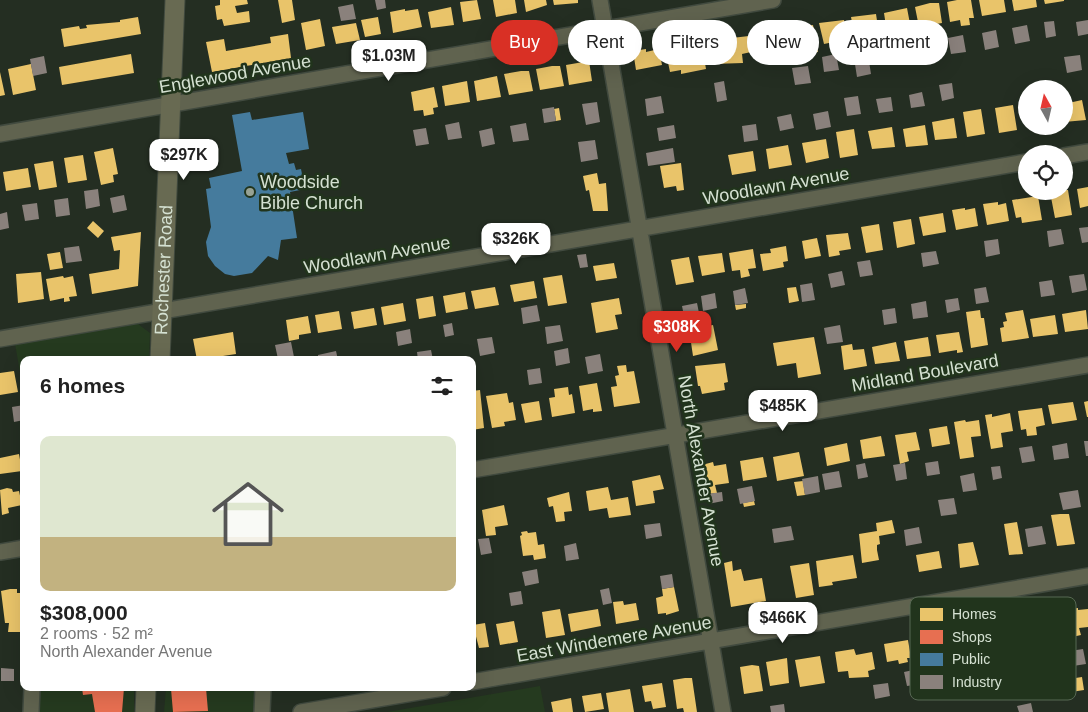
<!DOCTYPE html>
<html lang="en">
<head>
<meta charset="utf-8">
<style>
	:root { --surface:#fff; --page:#f2f2f2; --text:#222; --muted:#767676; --accent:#d93025 }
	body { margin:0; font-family:Helvetica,sans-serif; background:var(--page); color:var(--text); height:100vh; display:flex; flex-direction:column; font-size:19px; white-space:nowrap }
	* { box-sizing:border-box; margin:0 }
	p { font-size:16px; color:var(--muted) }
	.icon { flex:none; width:28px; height:28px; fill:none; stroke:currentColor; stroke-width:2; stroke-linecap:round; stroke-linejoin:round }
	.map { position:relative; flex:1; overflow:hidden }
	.side { position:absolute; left:20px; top:356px; width:456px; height:335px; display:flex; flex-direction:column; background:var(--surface); border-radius:10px; box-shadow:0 5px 20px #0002 }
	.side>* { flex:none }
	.guide { position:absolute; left:491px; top:20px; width:475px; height:45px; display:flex; gap:10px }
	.needle { width:32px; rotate:352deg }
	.tools { position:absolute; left:1018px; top:80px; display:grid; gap:10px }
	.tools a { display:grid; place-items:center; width:55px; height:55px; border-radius:50%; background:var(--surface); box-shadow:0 5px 20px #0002; font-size:25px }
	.price { position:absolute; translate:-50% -42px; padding:0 11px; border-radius:10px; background:#fff; color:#222; font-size:16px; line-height:32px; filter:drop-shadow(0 1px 2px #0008) }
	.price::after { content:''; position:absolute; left:50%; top:30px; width:15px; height:11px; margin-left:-8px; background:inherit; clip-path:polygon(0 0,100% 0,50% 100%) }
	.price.selected { background:var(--accent); color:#fff }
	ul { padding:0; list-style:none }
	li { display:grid; align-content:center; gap:10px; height:265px; padding:0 20px }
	li span { display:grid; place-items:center; height:155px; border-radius:10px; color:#555 }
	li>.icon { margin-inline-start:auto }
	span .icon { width:90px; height:90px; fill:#fffc; stroke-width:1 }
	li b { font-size:21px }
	h2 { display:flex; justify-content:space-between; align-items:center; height:60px; padding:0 20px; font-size:21px }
	.tag { padding:0 18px; border-radius:22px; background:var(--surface); box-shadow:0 5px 20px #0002; font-size:18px; line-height:45px }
	.tag.selected { background:var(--accent); color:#fff }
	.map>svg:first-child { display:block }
	.built { fill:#253a1f }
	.homes { fill:#e9c46a }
	.shops { fill:#e76f51 }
	.public { fill:#457b9d }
	.industry { fill:#8a817c }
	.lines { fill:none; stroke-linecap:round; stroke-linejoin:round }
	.minor-casing { stroke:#414a3f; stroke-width:18 }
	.major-casing { stroke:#414a3f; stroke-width:21 }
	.minor { stroke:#60634f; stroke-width:15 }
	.major { stroke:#686a52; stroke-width:19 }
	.poi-dot { fill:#97a294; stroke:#21341c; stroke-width:2 }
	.labels { text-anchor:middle; stroke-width:5; stroke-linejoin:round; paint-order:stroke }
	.street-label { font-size:18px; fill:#d5e1d2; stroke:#21341c }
	.poi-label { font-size:18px; fill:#d5e1d2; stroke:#21341c; text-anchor:start }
	.key { fill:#21341c; stroke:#576853; stroke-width:1 }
	.key-label { font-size:14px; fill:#d5e1d2 }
</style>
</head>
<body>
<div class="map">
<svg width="1088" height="712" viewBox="0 0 1088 712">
	<rect width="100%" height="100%" fill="#242e22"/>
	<path class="built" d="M138,324L150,333L149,360H24V394L15,344Z
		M540,686L545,712H387Z
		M25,688H134V712H24Z
		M166,688H255L254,712H164Z"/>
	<path class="homes" d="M220,0H247L248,4L235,6L237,13L249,11L250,22L224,26L222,19L217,20L215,6L220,5Z
		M278,0H292L295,20L282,23Z
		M477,0L481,19L463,22L460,2Z
		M493,0H515L517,13L496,17Z
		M524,0H546L547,5L526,12Z
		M553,0H578V3L554,5Z
		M957,0H971L974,18H969L970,25L961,26L960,20L950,22L947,2Z
		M979,0H1004L1006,12L982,16Z
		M1012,0H1036L1037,7L1014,11Z
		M1044,0H1064V1L1045,4Z
		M930,3H939L942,23L919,27L915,7Z
		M451,7L454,25L431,28L428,12Z
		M907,8L911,29L887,33L884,13Z
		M405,9V11L418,9L422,27L393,33L390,12Z
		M876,14L879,34L855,38L851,17Z
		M138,17L141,34L64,47L61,29L79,26L80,29L87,28L86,25L120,22V20Z
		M378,17L381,34L365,37L361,20Z
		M320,19L325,46L306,50L301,23Z
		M844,20L848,39L824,44L819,23Z
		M356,23L360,40L336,44L332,27Z
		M813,25L818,52L798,55L794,28Z
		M782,30L787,58L768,61L763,33Z
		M288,34L291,58L212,72L206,42L224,39L226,51L271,43L270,37Z
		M749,36L751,52L742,54L743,63L713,64L710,43L724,41L723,39Z
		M677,41L678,45L686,44L687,48L702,46L706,69L681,74V70L670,72L664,43Z
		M646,49V52L659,49L662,65L636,70L633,51Z
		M131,54L134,73L62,85L59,67Z
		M589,61L592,81L569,85L566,65Z
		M31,64L36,90L13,95L8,69Z
		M552,66H560L564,86L540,90L536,69Z
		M521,71H529L533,91L509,95L504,74Z
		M0,72L5,95L0,96Z
		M497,76L501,97L477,101L474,81Z
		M467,81L470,102L445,106L442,86Z
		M434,87L438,107L433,108L434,114L424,116L423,110L414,111L411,92Z
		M1082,100L1086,120L1064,122V104Z
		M1013,105L1017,130L999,133L995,108Z
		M559,108L561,120L556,121L554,109Z
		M981,109L985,134L967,137L963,112Z
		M954,118L957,138L935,140L932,122Z
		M925,125L928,145L906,147L903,129Z
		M892,127L895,147L872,149L868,131Z
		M854,129L858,155L840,158L836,132Z
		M826,139L829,158L806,163L802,143Z
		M788,145L792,165L769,169L766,149Z
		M113,148L118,174L113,175L114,182L101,185L94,152Z
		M753,151L756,171L732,175L728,155Z
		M83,155L87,180L68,183L64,158Z
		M53,161L57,187L39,190L34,164Z
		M681,163L684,190L677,191L676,186L664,188L660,166Z
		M28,168L31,187L6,191L3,172Z
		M597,173L599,184L606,183L608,211H593L589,190L586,191L583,176Z
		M1088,187V206L1080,208L1077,189Z
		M1064,190H1068L1072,215L1055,218L1050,192Z
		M1038,196L1042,220L1022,223L1021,217L1016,218L1012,200Z
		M998,202V205L1006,203L1009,221L987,225L983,204Z
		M965,208V210L975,208L978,226L956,230L952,210Z
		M943,213L946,232L923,236L919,217Z
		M911,219L915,244L897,248L893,222Z
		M93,221L104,231L98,238L87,228Z
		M879,224L883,250L866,253L861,227Z
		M141,232L138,286L92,294L89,274L119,269L120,250L114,251L111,237Z
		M848,233L851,249L839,251L840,255L829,257L826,235Z
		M817,238L821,256L805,259L802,241Z
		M786,246L788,261L783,262L784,267L763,271L760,254L771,253L770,249Z
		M753,249L756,268L748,269L750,276L741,278L740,270L732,271L729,253Z
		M60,252L63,268L50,270L47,254Z
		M722,253L725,272L702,276L698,256Z
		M689,257L694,282L676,285L671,260Z
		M614,263L617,278L596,281L593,266Z
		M41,272L44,299L18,303L16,274Z
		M562,275L567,303L548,306L543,278Z
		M63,276L64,278L73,276L77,296L69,297L70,301L64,302V298L50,301L46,279Z
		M534,281L537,298L514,302L510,285Z
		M495,287L499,305L475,309L471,291Z
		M796,287L799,301L789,303L787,288Z
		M465,292L468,309L446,313L443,296Z
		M433,296L436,316L419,319L416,299Z
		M619,298L622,314L615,315L618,329L596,333L591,303Z
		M403,303L406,321L384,325L381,307Z
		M746,304V308L736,310L735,305Z
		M374,308L377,325L354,329L351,312Z
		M980,310L981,318H984L988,345L971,348L966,312Z
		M1023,310L1029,338L1002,342L1000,328L1004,327L1003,322L1007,321L1005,313Z
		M1086,310L1088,329L1065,332L1062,314Z
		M339,311L342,329L318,333L315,315Z
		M1055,315L1058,334L1033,337L1030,319Z
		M308,316L311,333L299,335V339L289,341L286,320Z
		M713,325L718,350L693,356L689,329Z
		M233,332L236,354L197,360L193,339Z
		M959,332L963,352L957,353V350L939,353L936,335Z
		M814,337L821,374L798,378L796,363L777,366L773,343Z
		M928,337L931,356L907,359L904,341Z
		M896,342L900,361L875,364L872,347Z
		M852,344L853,350L864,349L867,366L844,370L841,346Z
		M725,363L728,382L724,383L725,390L702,394L700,386H698L695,366Z
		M626,365L627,372L634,371L640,403L614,407L611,387L617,386L615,376L619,375L617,366Z
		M14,371L18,392L0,395V373Z
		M597,383L602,411L593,412V409L583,411L579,386Z
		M568,387L569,395L572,394L575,413L552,417L549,398L555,397L554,389Z
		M480,390L484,428L472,430V391Z
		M507,393L509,403L513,402L516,420L504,422L505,426L492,428L486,396Z
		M539,401L542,420L525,423L521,404Z
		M1088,401V417H1087L1084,402Z
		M1073,402L1077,420L1052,424L1048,405Z
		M1042,408L1045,425L1036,427L1037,435L1027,436L1026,429L1021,430L1018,411Z
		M1010,413L1013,431L1001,433L1003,447L991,449L985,415L992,414V417Z
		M965,420L966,422L979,420L981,436L971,437L974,457L960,459L954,422Z
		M947,426L950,444L932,447L929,429Z
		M916,432L920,450L907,452L909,461L900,464L895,435Z
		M881,436L885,456L863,459L860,440Z
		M847,443L850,461L827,466L824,448Z
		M799,452L804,476L777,481L773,457Z
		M19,454L22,471L0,474V458Z
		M763,457L767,477L743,481L740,461Z
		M713,462L714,466L726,464L729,483L715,485L717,493L708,494L702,465Z
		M660,475L664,489L653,491L655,503L636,506L632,481Z
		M803,481L805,495L797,496L794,482Z
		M608,487L611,500L628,497L631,515L609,518L607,508L589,511L586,491Z
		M7,488L12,489L13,492L19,491L22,505L8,508L9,513L2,515L0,490Z
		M569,492L572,511L564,512L565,521L556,522L553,506L549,507L547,498Z
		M754,501L755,505L744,507L743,503Z
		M504,505L508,525L495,527L496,535L486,536L482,510Z
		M1060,514H1069L1075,544L1057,546L1051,515Z
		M892,520L895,533L879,536L880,544L877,545V550L879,560L862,563L859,534L877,531L876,523Z
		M1017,522L1023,554L1009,555L1004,524Z
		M527,531L528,533L536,532L538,545L544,544L546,558L534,560L533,555L523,556L520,536L522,535L521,532Z
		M973,542L979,565L960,568L958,544Z
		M939,551L942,568L919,572L916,555Z
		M853,555L857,578L832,582L833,585L819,587L816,561Z
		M732,561L733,571L741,569L744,581L762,578L766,601L731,607L724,563Z
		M809,563L814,595L796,598L790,566Z
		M674,587L679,611L666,615V613L658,614L656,598L663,596L662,589Z
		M10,589H17V593H23L21,632H8L9,623H5L1,591Z
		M623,601L624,605L636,603L639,620L616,624L613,602Z
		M1078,608V610L1088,609V627L1079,628L1081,635L1072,637L1068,609Z
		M560,609L565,635L546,638L542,612Z
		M598,609L601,626L571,632L568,614Z
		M514,621L518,642L500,645L496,624Z
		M485,623L489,647L479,648L473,625Z
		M908,640L911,658H907L908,662L899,664L898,660L887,662L884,644Z
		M854,649L856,655L872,652L875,669L868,671L869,677L849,678L848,671L838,672L835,652Z
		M820,656L825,683L800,687L795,660Z
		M787,658L789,683L770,686L766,662Z
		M752,665L759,666L763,691L744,694L740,667Z
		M1082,677L1084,690L1071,692L1069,679Z
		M685,678H692L697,712H684L683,708L677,709L673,680Z
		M662,683L666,707L653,709L651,701L645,702L642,686Z
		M630,689L634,712H609L606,693Z
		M601,693L604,709L585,712L582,696Z
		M571,698L573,712H553L551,702Z"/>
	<path class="shops" d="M82,688H124L122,712H95L92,694L83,695Z
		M180,688H206L208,711L173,712L171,689Z"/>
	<path class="public" d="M250,112L252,120L303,112L309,149L286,153L289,164L294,163L296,170L301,169L303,179L298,181L300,190L290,192L297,238L281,240L278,260L268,256L252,273L234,276L225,274L215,266L208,256L206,242L211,227L206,189L211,188L209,178L242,171L232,115Z"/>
	<path class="industry" d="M375,0H385L386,8L377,10Z
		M353,4L356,19L341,21L338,7Z
		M1088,20V34L1078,36L1076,22Z
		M1054,21L1056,36L1046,38L1044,22Z
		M1027,25L1030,41L1015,44L1012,28Z
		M996,30L999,47L985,50L982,33Z
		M963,35L966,52L951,54L948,38Z
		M764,39L766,51L760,53L757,40Z
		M932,41L934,57L920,59L917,44Z
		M901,46L904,62L888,65L886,49Z
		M836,54L839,70L824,72L822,57Z
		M868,55L871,74L857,77L854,58Z
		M1080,55L1082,70L1067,73L1064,57Z
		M44,56L47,73L33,76L30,59Z
		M808,66L811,83L795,85L792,68Z
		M724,81L727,100L717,102L714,83Z
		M952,83L954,98L942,101L939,85Z
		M922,92L925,106L911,108L909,95Z
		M661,96L664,113L647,116L645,99Z
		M858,96L861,114L847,116L844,98Z
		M891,97L893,111L879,113L876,99Z
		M597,102L600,122L586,125L582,104Z
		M554,107L556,121L544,123L542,109Z
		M828,111L831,127L816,130L813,114Z
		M791,114L794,128L780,131L777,117Z
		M459,122L462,138L448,140L445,125Z
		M526,123L529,140L513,142L510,126Z
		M756,124L758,140L744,142L742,126Z
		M674,125L676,138L659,141L657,128Z
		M426,128L429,144L416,146L413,130Z
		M492,128L495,144L482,147L479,131Z
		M595,140L598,159L581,162L578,142Z
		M673,148L675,162L648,166L646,153Z
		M98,189L100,206L86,209L84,191Z
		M124,195L127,210L113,213L110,198Z
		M68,198L70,215L56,217L54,200Z
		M37,203L39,219L25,221L22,205Z
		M7,212L9,228L0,230V214Z
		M1088,227V242L1082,243L1079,228Z
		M1061,229L1064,244L1049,247L1047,231Z
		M998,239L1000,254L986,257L984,241Z
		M79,246L82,261L66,263L64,248Z
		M936,251L939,264L923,267L921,253Z
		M586,254L588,267L580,268L577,255Z
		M870,260L873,275L860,277L857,262Z
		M842,271L845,285L831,288L828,274Z
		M1084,274L1087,290L1072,293L1069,276Z
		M1052,280L1055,295L1041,297L1039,282Z
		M812,283L815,300L802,302L800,285Z
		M986,287L989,302L976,304L974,289Z
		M745,288L748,303L735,305L733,291Z
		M715,293L717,308L703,311L701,296Z
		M958,298L960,310L947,313L945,300Z
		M926,301L928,317L913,319L911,304Z
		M697,303L700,318L685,321L682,306Z
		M537,305L540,321L523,324L521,308Z
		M895,308L897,323L884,325L882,310Z
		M452,323L454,335L445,337L443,325Z
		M560,325L563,341L547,344L545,327Z
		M840,325L843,342L827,344L824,328Z
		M410,329L412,343L398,346L396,332Z
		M492,337L495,353L480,356L477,339Z
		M291,342L294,357L278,359L275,345Z
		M568,348L570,363L556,366L554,351Z
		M431,350L433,360H418L417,352Z
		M336,351L338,360H318V355Z
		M600,354L603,371L588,374L585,357Z
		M540,368L542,383L529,385L527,370Z
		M24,405V420L14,422L12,407Z
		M1084,441H1088V456H1086Z
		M1067,443L1069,458L1054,460L1052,446Z
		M1032,446L1035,461L1022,463L1019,448Z
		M938,461L940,474L927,476L925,463Z
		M865,463L868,477L858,479L856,465Z
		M905,463L907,479L896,481L893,465Z
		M1000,466L1002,478L993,480L991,467Z
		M839,471L842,487L825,490L822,474Z
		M974,473L977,490L963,492L960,476Z
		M818,476L820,492L805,495L802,479Z
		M752,486L755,501L740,504L737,489Z
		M1078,490L1081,507L1063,510L1059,493Z
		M722,492L723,501L708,504L707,494Z
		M954,498L957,514L941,516L938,500Z
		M660,523L662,536L646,539L644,525Z
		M791,526L794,540L774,543L772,529Z
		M1042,526L1046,544L1028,547L1025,529Z
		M919,527L922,543L906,546L904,530Z
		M489,538L492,553L481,555L478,539Z
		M576,543L579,559L566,561L564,546Z
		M537,569L539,583L525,586L522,572Z
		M672,574L674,587L662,589L660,576Z
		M609,588L612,603L603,605L600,590Z
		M521,591L523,604L511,606L509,593Z
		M1083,649L1086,664L1073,666L1070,651Z
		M1,668L14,669V681H1Z
		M918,669L921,684L907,686L904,672Z
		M888,683L890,696L875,699L873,685Z
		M1031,703L1033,712H1019L1017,706Z
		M784,704L785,712H771L770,706Z"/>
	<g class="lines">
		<g class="minor-casing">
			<path id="minor" d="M600,0L723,712
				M0,134L773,0
				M1064,156L1088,152
				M0,339L1026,162
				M472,470L1088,365
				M0,552L24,548
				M472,682L1088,576
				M31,712L32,688
				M262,712L263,688
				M301,712L443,688"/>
		</g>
		<g class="major-casing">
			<g id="major">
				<path id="s1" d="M160,360L175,0"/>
				<path d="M145,712L146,688"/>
			</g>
		</g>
		<use href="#minor" class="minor"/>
		<use href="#major" class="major"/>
	</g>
	<circle class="poi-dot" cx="250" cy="192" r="5"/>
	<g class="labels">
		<g class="street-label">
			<text transform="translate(235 74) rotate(-10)" y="6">Englewood Avenue</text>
			<text transform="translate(776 186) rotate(-10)" y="6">Woodlawn Avenue</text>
			<text transform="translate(377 255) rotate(-10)" y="6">Woodlawn Avenue</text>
			<text dy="6" stroke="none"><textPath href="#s1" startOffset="90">Rochester Road</textPath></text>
			<text transform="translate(925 373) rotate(-10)" y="6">Midland Boulevard</text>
			<text transform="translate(701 471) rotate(80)" y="6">North Alexander Avenue</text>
			<text transform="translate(614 639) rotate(-10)" y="6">East Windemere Avenue</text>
		</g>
		<g class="poi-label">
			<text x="260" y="188">Woodside<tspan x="260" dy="21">Bible Church</tspan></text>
		</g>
	</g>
	<rect x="910" y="597" width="166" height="103" rx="8" class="key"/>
	<rect x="920" y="608" width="23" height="13" fill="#e9c46a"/>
	<rect x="920" y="630" width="23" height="14" fill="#e76f51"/>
	<rect x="920" y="653" width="23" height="13" fill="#457b9d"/>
	<rect x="920" y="675" width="23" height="14" fill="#8a817c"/>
	<g class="key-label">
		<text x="952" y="619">Homes</text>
		<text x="952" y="642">Shops</text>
		<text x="952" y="664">Public</text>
		<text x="952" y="687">Industry</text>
	</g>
</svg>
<div class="tools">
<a><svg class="needle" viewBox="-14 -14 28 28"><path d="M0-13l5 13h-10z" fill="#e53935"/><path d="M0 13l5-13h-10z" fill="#767676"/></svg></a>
<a><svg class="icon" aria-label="locate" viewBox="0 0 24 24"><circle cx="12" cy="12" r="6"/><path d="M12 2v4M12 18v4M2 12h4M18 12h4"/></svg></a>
</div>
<b class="price" style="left:389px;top:82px">$1.03M</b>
<b class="price" style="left:184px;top:181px">$297K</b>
<b class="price" style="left:516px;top:265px">$326K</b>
<b class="price selected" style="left:677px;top:353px">$308K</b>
<b class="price" style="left:783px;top:432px">$485K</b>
<b class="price" style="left:783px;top:644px">$466K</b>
<div class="guide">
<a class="tag selected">Buy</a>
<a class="tag">Rent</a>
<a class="tag">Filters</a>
<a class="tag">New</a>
<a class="tag">Apartment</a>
</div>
<section class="side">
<h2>6 homes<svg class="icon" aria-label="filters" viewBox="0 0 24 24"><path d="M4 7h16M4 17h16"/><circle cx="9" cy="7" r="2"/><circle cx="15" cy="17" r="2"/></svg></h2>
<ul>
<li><span style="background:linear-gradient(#dfe7d0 65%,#c2b280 0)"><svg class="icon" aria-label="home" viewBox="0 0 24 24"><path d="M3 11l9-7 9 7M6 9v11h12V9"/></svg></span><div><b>$308,000</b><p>2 rooms · 52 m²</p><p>North Alexander Avenue</p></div></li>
</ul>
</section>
</div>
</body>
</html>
